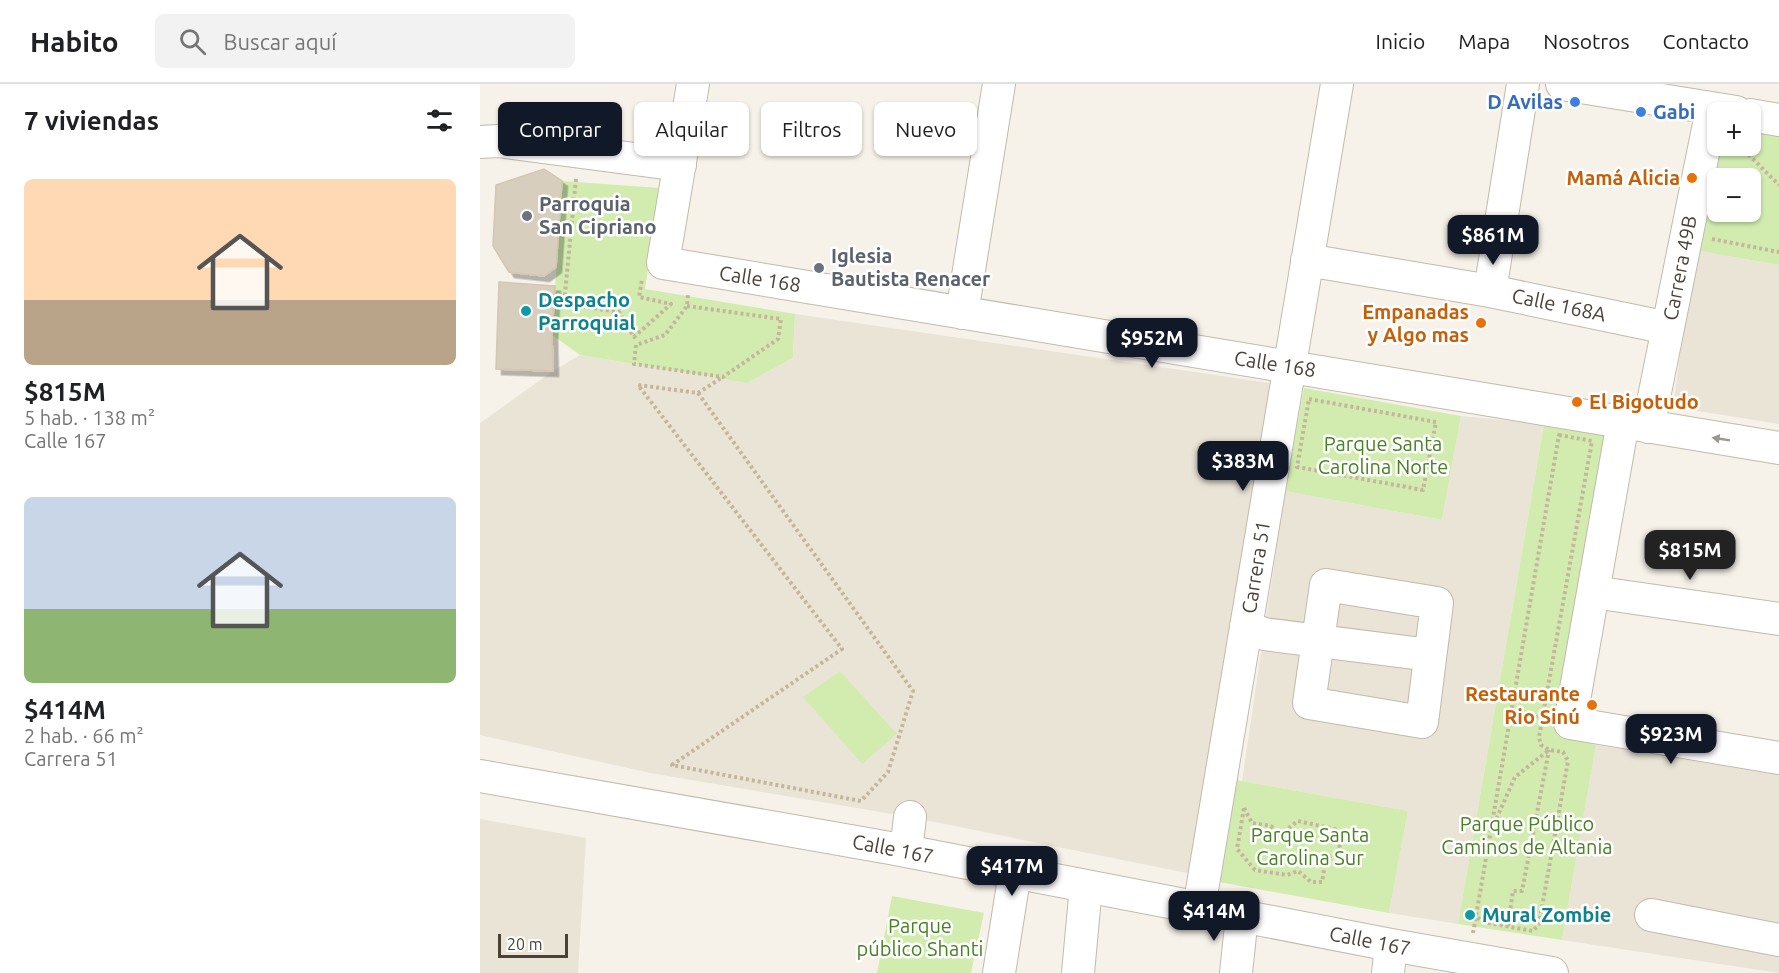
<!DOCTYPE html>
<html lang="es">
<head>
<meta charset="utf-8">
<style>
	:root { --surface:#fff; --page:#f2f2f2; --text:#202124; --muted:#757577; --line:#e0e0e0; --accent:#111827 }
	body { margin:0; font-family:Ubuntu,sans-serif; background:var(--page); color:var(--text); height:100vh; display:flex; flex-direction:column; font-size:22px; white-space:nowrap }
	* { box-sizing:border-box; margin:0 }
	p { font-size:20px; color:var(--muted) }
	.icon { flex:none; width:33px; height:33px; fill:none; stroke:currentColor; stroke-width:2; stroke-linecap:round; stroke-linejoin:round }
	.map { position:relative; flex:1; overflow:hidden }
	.drawer { display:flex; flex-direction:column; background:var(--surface); width:480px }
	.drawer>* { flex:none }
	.guide { position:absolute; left:18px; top:18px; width:570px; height:54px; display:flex; gap:12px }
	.controls { position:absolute; left:1227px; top:18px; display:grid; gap:12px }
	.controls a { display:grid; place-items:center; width:54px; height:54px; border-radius:9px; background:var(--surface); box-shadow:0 2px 4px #0004; font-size:30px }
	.scale { position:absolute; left:18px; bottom:15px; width:70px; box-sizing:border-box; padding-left:6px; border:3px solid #4a4237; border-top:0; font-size:16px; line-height:21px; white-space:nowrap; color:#4a4237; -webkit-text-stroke:4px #fff; paint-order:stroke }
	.price { position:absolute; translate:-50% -51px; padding:0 14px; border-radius:12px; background:var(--accent); color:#fff; font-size:20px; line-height:39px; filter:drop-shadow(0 2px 3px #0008) }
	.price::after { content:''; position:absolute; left:50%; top:36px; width:18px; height:14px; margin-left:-9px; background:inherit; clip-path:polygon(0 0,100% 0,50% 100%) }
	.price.active { background:#222; color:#fff }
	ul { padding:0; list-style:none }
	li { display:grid; align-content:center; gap:12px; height:318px; padding:0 24px }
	li span { display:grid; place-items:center; height:186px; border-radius:9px; color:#555 }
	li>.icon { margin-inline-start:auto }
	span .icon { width:108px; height:108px; fill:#fffc; stroke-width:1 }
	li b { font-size:26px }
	h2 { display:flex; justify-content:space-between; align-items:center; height:72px; padding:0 24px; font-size:26px }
	.tag { padding:0 21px; border-radius:9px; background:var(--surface); box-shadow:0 2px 4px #0004; font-size:21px; line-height:54px }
	.tag.active { background:var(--accent); color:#fff }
	header { display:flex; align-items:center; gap:36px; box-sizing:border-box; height:84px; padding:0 30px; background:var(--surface); border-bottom:2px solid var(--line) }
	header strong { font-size:28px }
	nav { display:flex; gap:33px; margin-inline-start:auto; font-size:21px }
	.search { width:420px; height:54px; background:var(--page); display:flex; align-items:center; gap:15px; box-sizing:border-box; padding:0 21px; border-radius:9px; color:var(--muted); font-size:22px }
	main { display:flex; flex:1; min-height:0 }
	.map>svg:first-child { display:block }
	.residential { fill:#eae4d7 }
	.green { fill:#d2ecb0; fill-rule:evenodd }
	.building { fill:#d8cebe; stroke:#d4c6b0; stroke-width:1.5; filter:url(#shadow) }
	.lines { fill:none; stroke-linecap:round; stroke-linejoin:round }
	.minor-casing { stroke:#c2baab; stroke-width:34 }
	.path { stroke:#c5b69b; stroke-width:4; stroke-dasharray:3 3; stroke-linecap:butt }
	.minor { stroke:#fff; stroke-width:32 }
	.oneway { fill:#9b9791 }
	.shop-dot { fill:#3f7fe0; stroke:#fff; stroke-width:2 }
	.food-dot { fill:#e8710a; stroke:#fff; stroke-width:2 }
	.worship-dot { fill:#6b7280; stroke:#fff; stroke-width:2 }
	.culture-dot { fill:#0f9aa8; stroke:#fff; stroke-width:2 }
	.labels { text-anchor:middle; stroke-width:5; stroke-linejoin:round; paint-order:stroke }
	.shop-label { font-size:20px; font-weight:bold; fill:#366cbe; stroke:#fff; text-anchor:end }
	.food-label { font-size:20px; font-weight:bold; fill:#c56008; stroke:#fff; text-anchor:end }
	.worship-label { font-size:20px; font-weight:bold; fill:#5b616d; stroke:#fff; text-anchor:start }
	.street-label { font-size:20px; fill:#4a4237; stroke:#fff }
	.culture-label { font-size:20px; font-weight:bold; fill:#0d838f; stroke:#fff; text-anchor:start }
	.park-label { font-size:20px; fill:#498125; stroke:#fff }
</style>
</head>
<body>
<header>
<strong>Habito</strong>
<div class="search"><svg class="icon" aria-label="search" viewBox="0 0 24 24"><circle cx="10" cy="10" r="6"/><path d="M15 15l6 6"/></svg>Buscar aquí</div>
<nav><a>Inicio</a><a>Mapa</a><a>Nosotros</a><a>Contacto</a></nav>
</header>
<main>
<section class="drawer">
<h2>7 viviendas<svg class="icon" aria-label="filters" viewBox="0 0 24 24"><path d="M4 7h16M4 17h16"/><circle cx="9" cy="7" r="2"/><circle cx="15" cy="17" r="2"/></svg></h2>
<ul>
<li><span style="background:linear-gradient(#ffd9b3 65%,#b9a48a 0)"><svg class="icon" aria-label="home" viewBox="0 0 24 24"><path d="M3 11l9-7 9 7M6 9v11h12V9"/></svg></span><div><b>$815M</b><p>5 hab. · 138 m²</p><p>Calle 167</p></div></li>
<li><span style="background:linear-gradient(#c9d6e8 60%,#8fb573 0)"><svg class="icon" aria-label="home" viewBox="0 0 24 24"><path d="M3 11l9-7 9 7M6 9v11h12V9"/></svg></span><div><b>$414M</b><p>2 hab. · 66 m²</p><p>Carrera 51</p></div></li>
</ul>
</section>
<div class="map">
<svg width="1299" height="889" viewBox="0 0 1299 889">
	<defs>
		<filter id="shadow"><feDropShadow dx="5.5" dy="5.5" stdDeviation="0" flood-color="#0004"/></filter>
	</defs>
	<rect width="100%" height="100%" fill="#f6f2e9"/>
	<path class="residential" d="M1214,166L1299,181V340L1193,323Z
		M315,230L790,299L712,790L430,733L170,689L0,651V339L73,287L100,271L267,299L313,274Z
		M981,332L1064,340L978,840L909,829L928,727L762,697L805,407L962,436Z
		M1116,661L1299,691V889L1082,856Z
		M0,735L106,754L98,889H0Z"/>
	<path class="green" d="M1271,43L1299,49V181L1214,166L1238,62H1270ZM1238,94H1270V128H1238Z
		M82,97L180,104L165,205L315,230L313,274L267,299L100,271L72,251Z
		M824,304L981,332L962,436L805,407Z
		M1064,340L1130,351L1077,651L1116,661L1082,856L978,840Z
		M360,587L417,650L382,680L323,613Z
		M751,695L928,727L909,829L733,797Z
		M412,812L504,829L491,889H397Z"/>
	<path class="building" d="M64,85L82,97L76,183L64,192L29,188L13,162L16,101Z
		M19,198L75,202L72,251L73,287L16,285Z"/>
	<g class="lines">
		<g class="minor-casing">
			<path id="minor" d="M213,0L183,179L1299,364
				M1082,0L1256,28
				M1270,31L1299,36
				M0,58L18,57L200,81
				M827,176L1010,207L1188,244
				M1010,207L1043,0
				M482,229L519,0
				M1143,338L1090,639L1299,674
				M1168,343L1232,25
				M846,501L957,519L942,638L829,619Z
				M1113,508L1299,535
				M766,542L784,550L950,571
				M0,692L410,764L911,861L1072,889
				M426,767L430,733
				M719,824L857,0
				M1171,831L1299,856
				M519,889L535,788
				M598,889L606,802
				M756,889L762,832
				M908,889L911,861"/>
		</g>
		<path class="path" d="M1260,62L1299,101
			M96,95L84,220L139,228L154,253L191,220L159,213L162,195
			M1232,155L1299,168
			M207,222L301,235L298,255L243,293L154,280L156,261L185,251L207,222L208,209
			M218,309L433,607L408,688L381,717L192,681L362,565L158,301L218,309L243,293
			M829,315L956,338L943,406L817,383Z
			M1079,351L1112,357L1059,653L1061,661L1069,666L1083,668L1088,677L1059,840L1053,847L1003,838L996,832Z
			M1031,629L1063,634
			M764,724L772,739L791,742L799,751L818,737L855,745L861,768L846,774L842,798H831L818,787L807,791L775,786L757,765Z
			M1014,740L1035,693L1069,666
			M1028,842L1033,807H1042L1069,666
			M993,849L996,833"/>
		<use href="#minor" class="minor"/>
	</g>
	<defs><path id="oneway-solid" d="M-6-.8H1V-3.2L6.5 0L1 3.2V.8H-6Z" transform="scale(1.5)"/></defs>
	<use class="oneway" href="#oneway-solid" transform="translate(1241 355) rotate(-171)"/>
	<g class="shop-dot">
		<circle cx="1095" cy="18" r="6"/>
		<circle cx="1161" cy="28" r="6"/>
	</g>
	<g class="food-dot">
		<circle cx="1212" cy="94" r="6"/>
		<circle cx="1001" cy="239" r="6"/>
		<circle cx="1097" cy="318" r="6"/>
		<circle cx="1112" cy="621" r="6"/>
	</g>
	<g class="worship-dot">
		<circle cx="47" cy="132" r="6"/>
		<circle cx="339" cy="184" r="6"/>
	</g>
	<g class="culture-dot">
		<circle cx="46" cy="227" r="6"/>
		<circle cx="990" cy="831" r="6"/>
	</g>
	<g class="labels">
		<g class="shop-label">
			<text x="1083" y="25">D Avilas</text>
			<text x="1173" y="35" text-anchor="start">Gabi</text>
		</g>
		<g class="food-label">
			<text x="1200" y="101">Mamá Alicia</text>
			<text x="989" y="235">Empanadas<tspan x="989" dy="23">y Algo mas</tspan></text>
			<text x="1109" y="325" text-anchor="start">El Bigotudo</text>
			<text x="1100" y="617">Restaurante<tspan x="1100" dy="23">Rio Sinú</tspan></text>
		</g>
		<g class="worship-label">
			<text x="59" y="127">Parroquia<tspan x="59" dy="23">San Cipriano</tspan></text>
			<text x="351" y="179">Iglesia<tspan x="351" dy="23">Bautista Renacer</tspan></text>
		</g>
		<g class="street-label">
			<text transform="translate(1200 184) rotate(-79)" y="7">Carrera 49B</text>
			<text transform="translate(280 195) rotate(9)" y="7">Calle 168</text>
			<text transform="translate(1079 221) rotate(12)" y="7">Calle 168A</text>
			<text transform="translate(795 280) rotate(9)" y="7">Calle 168</text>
			<text transform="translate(776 483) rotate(-81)" y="7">Carrera 51</text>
			<text transform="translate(413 765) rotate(11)" y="7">Calle 167</text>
			<text transform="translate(890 857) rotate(11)" y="7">Calle 167</text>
		</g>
		<g class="culture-label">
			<text x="58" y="223">Despacho<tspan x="58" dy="23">Parroquial</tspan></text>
			<text x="1002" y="838">Mural Zombie</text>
		</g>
		<g class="park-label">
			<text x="903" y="367">Parque Santa<tspan x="903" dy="23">Carolina Norte</tspan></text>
			<text x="1047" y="747">Parque Público<tspan x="1047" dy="23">Caminos de Altania</tspan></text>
			<text x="830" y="758">Parque Santa<tspan x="830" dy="23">Carolina Sur</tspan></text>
			<text x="440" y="849">Parque<tspan x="440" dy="23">público Shanti</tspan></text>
		</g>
	</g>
</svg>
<div class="controls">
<a>+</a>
<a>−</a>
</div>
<div class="scale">20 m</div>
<b class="price" style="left:1013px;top:182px">$861M</b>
<b class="price" style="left:672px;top:285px">$952M</b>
<b class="price" style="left:763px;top:408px">$383M</b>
<b class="price active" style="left:1210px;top:497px">$815M</b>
<b class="price" style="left:1191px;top:681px">$923M</b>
<b class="price" style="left:532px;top:813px">$417M</b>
<b class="price" style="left:734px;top:858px">$414M</b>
<div class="guide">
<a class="tag active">Comprar</a>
<a class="tag">Alquilar</a>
<a class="tag">Filtros</a>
<a class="tag">Nuevo</a>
</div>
</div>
</main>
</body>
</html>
